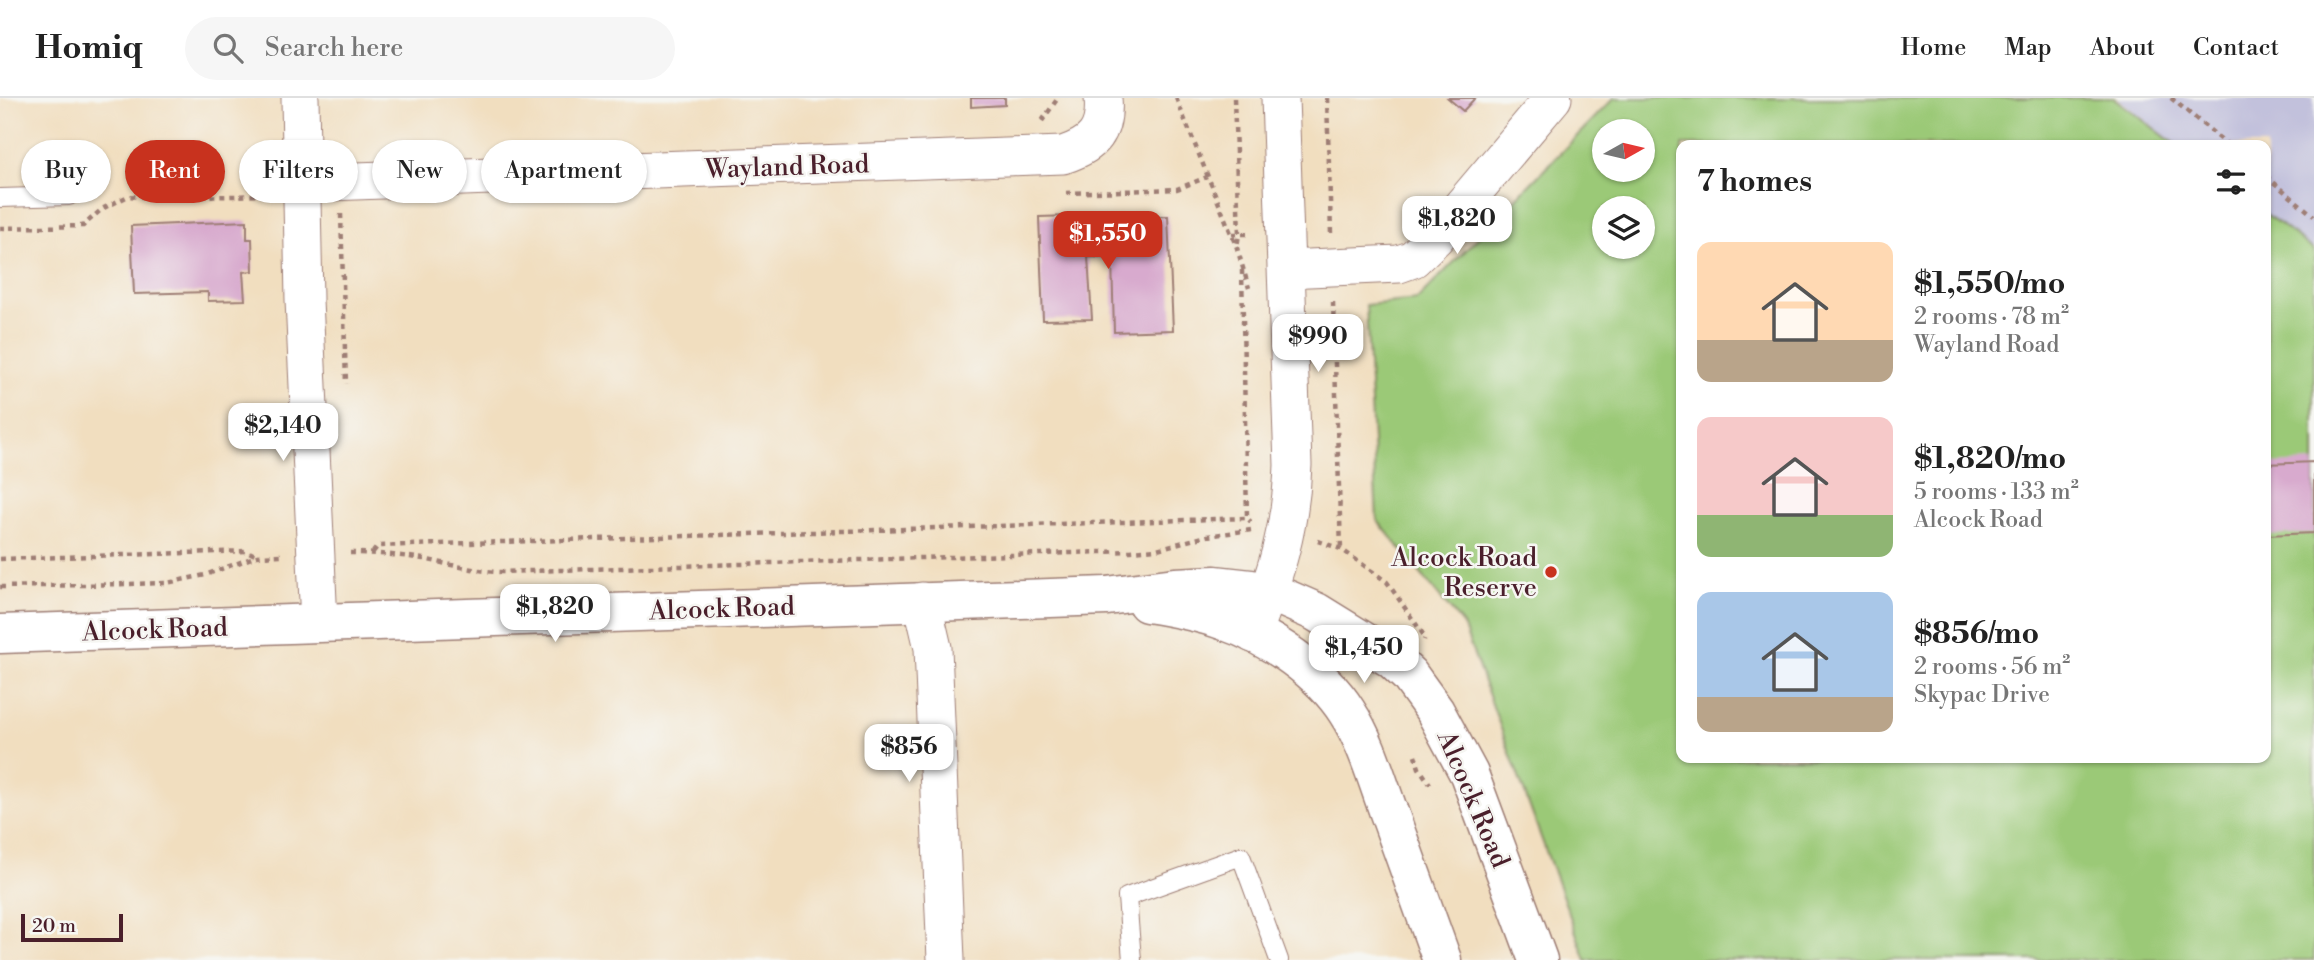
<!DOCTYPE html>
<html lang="en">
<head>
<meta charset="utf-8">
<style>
	:root { --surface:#fff; --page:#f6f6f6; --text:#222; --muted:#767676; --line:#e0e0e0; --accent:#c8321e }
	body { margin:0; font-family:"Libre Bodoni",serif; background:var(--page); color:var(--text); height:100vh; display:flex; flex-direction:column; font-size:26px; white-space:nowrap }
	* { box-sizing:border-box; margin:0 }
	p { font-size:23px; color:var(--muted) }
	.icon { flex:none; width:38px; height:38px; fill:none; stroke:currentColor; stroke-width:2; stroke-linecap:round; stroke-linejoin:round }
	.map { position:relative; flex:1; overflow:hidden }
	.panel { position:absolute; left:1676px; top:42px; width:595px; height:623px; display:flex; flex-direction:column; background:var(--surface); border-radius:14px; box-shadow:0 2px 5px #0004 }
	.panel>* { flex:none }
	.banner { position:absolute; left:21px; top:42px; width:665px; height:63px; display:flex; gap:14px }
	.needle { width:46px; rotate:82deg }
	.fabs { position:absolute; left:1592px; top:21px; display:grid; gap:14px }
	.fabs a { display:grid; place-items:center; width:63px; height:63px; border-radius:50%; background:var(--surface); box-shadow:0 2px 5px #0004; font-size:35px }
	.scale { position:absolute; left:21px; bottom:18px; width:102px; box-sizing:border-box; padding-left:7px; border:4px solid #4a1f2b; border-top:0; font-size:19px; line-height:24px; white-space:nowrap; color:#4a1f2b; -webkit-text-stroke:5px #f6f6f2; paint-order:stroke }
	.price { position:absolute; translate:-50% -60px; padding:0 16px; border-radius:14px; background:#fff; color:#222; font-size:23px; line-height:46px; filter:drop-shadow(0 2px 4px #0008) }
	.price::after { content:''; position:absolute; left:50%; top:42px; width:21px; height:16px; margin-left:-10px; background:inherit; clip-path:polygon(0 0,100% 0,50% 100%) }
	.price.current { background:var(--accent); color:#fff }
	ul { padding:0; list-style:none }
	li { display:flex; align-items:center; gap:21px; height:175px; padding:0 21px }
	li span { display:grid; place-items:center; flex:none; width:196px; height:140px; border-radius:14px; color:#555 }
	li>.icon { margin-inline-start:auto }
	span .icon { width:84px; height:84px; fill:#fffc; stroke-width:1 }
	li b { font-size:30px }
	h2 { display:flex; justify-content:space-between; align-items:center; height:84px; padding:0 21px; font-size:30px }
	.pill { padding:0 24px; border-radius:32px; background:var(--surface); box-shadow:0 2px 5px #0004; font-size:24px; line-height:63px }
	.pill.current { background:var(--accent); color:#fff }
	header { display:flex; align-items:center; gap:42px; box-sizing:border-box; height:98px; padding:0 35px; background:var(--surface); border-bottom:2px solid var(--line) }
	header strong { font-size:33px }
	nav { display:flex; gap:38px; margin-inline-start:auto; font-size:24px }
	.search { width:490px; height:63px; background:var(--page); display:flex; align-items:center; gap:18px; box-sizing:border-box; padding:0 24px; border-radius:38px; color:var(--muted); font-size:26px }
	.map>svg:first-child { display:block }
	.industrial { fill:#c2c1dc }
	.green { fill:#9bc977; stroke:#727451; stroke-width:2; fill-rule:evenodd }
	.building { fill:#d8aace }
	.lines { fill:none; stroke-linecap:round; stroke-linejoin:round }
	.service-casing { stroke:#9e7e75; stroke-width:20 }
	.minor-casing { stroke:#9e7e75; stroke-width:39 }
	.tertiary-casing { stroke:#9e7e75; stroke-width:41 }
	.path { stroke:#9e7e75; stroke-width:4.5; stroke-dasharray:5 5; stroke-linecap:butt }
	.service { stroke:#fff; stroke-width:18 }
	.minor { stroke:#fff; stroke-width:37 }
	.tertiary { stroke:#fff; stroke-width:38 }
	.poi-dot { fill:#c8321e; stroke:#f6f6f2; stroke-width:2.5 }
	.labels { text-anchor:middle; stroke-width:5; stroke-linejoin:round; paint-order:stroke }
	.street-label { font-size:26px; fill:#4a1f2b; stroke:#f6f6f2 }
	.poi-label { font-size:26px; fill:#4a1f2b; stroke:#f6f6f2; text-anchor:end }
</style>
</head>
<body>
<header>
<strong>Homiq</strong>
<div class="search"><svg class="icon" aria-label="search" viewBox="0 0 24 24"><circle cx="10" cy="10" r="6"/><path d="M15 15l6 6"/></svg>Search here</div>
<nav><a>Home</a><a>Map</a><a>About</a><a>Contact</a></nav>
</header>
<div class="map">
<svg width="2314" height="862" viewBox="0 0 2314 862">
	<rect width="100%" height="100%" fill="#f6f6f2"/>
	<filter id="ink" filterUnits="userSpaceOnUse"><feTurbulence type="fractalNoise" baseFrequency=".0143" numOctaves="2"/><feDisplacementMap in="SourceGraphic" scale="14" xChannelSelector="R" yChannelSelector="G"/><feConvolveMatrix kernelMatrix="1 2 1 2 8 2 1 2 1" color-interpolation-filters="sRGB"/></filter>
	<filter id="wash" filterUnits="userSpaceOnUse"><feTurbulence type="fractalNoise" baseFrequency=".00686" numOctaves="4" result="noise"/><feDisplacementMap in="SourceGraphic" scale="28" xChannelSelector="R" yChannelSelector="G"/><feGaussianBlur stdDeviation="1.57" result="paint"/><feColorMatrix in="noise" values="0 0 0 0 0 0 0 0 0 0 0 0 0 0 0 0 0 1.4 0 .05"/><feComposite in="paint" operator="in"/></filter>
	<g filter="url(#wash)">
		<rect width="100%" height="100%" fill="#f1debf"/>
		<path class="industrial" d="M2117,0H2314V155L2266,118V47H2177Z"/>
		<path class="green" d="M1614,0H2114L2176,47H1682V660H2266V116L2314,152V862H1586L1463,527L1377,422L1366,207L1417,202ZM1605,33H1643V72H1605ZM1605,110H1643V149H1605Z"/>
		<g id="blocks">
			<path class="building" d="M971,0H1005V7L971,9Z
				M1448,0H1475L1463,13Z
				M1071,118L1072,125H1096V127H1131L1130,119L1168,118L1173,232L1114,234L1112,160L1088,159L1092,221L1043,222L1039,119Z
				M247,123V141H252L253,173L243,174L245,202L208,203V194L134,196L131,128Z
				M2314,364V435L2266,437V366Z"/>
		</g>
	</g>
	<g filter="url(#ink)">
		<use href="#blocks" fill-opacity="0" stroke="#9e7e75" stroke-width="2"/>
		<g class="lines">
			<g class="service-casing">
				<path id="service" d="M0,100L69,98
					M1132,862L1127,799L1241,758L1279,862"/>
			</g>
			<g class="minor-casing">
				<path id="minor" d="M300,0L304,202L319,525
					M302,85L1063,57C1094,47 1106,33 1103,0
					M1286,171L1399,166L1413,161L1435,140L1553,0
					M922,503L933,550L946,862
					M1253,536C1275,477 1291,431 1293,367L1280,0"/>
			</g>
			<g class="tertiary-casing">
				<path id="tertiary" d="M1147,505C1173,509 1200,514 1225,523C1269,538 1322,574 1347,614C1366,643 1376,679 1388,712C1406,762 1424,812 1442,862
					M0,536L1107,498L1175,489L1215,487L1251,491L1284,500L1316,514L1392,561L1409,577L1435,613L1469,676L1538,862"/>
			</g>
			<path class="path" d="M1176,0L1237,150L1249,190
				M1234,0L1239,136L1237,149
				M1327,0L1331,136
				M2171,0L2228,47
				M1042,23L1058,0
				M2266,78L2314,118
				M1066,95L1177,91L1207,79
				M341,116L346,286
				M0,130L83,128L102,111L128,98L162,100L267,97
				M1232,136H1249
				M1242,172L1247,420
				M1333,204L1341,451
				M1318,443L1341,451L1387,484L1425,539L1424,542
				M373,454L378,448L1247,420L1251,424
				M350,455C374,455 399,457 423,461C449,466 473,473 500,474L1131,453L1157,451L1207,438L1251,432
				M0,461L247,453L257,458
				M0,489L167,485L205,477L257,458L282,457
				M1415,657L1419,670L1430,686"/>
			<use href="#service" class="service"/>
			<use href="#minor" class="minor"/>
			<use href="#tertiary" class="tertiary"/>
		</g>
	</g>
	<circle class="poi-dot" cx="1551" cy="474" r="7"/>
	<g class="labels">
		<g class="street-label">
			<text transform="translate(787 68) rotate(-2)" y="9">Wayland Road</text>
			<text transform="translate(722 510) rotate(-2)" y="9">Alcock Road</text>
			<text transform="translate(155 531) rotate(-2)" y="9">Alcock Road</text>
			<text transform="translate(1474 701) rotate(67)" y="9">Alcock Road</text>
		</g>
		<g class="poi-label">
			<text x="1537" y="468">Alcock Road<tspan x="1537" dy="30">Reserve</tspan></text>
		</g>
	</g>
</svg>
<div class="fabs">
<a><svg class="needle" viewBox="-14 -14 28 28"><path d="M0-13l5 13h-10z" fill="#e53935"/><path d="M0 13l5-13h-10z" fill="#767676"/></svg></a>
<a><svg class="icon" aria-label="layers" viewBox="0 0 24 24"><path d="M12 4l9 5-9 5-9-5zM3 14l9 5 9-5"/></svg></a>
</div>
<div class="scale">20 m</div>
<b class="price" style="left:1457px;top:158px">$1,820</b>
<b class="price current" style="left:1108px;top:173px">$1,550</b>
<b class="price" style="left:1318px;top:276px">$990</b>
<b class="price" style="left:283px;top:365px">$2,140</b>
<b class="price" style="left:555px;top:546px">$1,820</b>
<b class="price" style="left:1364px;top:587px">$1,450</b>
<b class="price" style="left:909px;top:686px">$856</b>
<div class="banner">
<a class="pill">Buy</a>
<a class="pill current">Rent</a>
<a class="pill">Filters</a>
<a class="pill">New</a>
<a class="pill">Apartment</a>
</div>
<section class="panel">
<h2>7 homes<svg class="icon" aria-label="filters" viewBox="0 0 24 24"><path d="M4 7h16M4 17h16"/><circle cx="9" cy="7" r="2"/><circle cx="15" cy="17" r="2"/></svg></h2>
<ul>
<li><span style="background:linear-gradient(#ffd9b3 70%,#b9a48a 0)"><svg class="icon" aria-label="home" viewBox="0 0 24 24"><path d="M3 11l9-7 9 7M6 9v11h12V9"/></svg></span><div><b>$1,550/mo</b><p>2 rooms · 78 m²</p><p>Wayland Road</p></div></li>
<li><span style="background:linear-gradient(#f6c9c9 70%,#8fb573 0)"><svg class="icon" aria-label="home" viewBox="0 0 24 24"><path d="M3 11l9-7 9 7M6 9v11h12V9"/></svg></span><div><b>$1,820/mo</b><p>5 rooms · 133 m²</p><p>Alcock Road</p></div></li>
<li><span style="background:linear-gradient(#a9c7e8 75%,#b9a48a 0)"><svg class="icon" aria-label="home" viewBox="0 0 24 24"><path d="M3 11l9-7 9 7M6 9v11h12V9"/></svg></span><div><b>$856/mo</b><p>2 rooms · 56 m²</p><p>Skypac Drive</p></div></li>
</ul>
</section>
</div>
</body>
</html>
